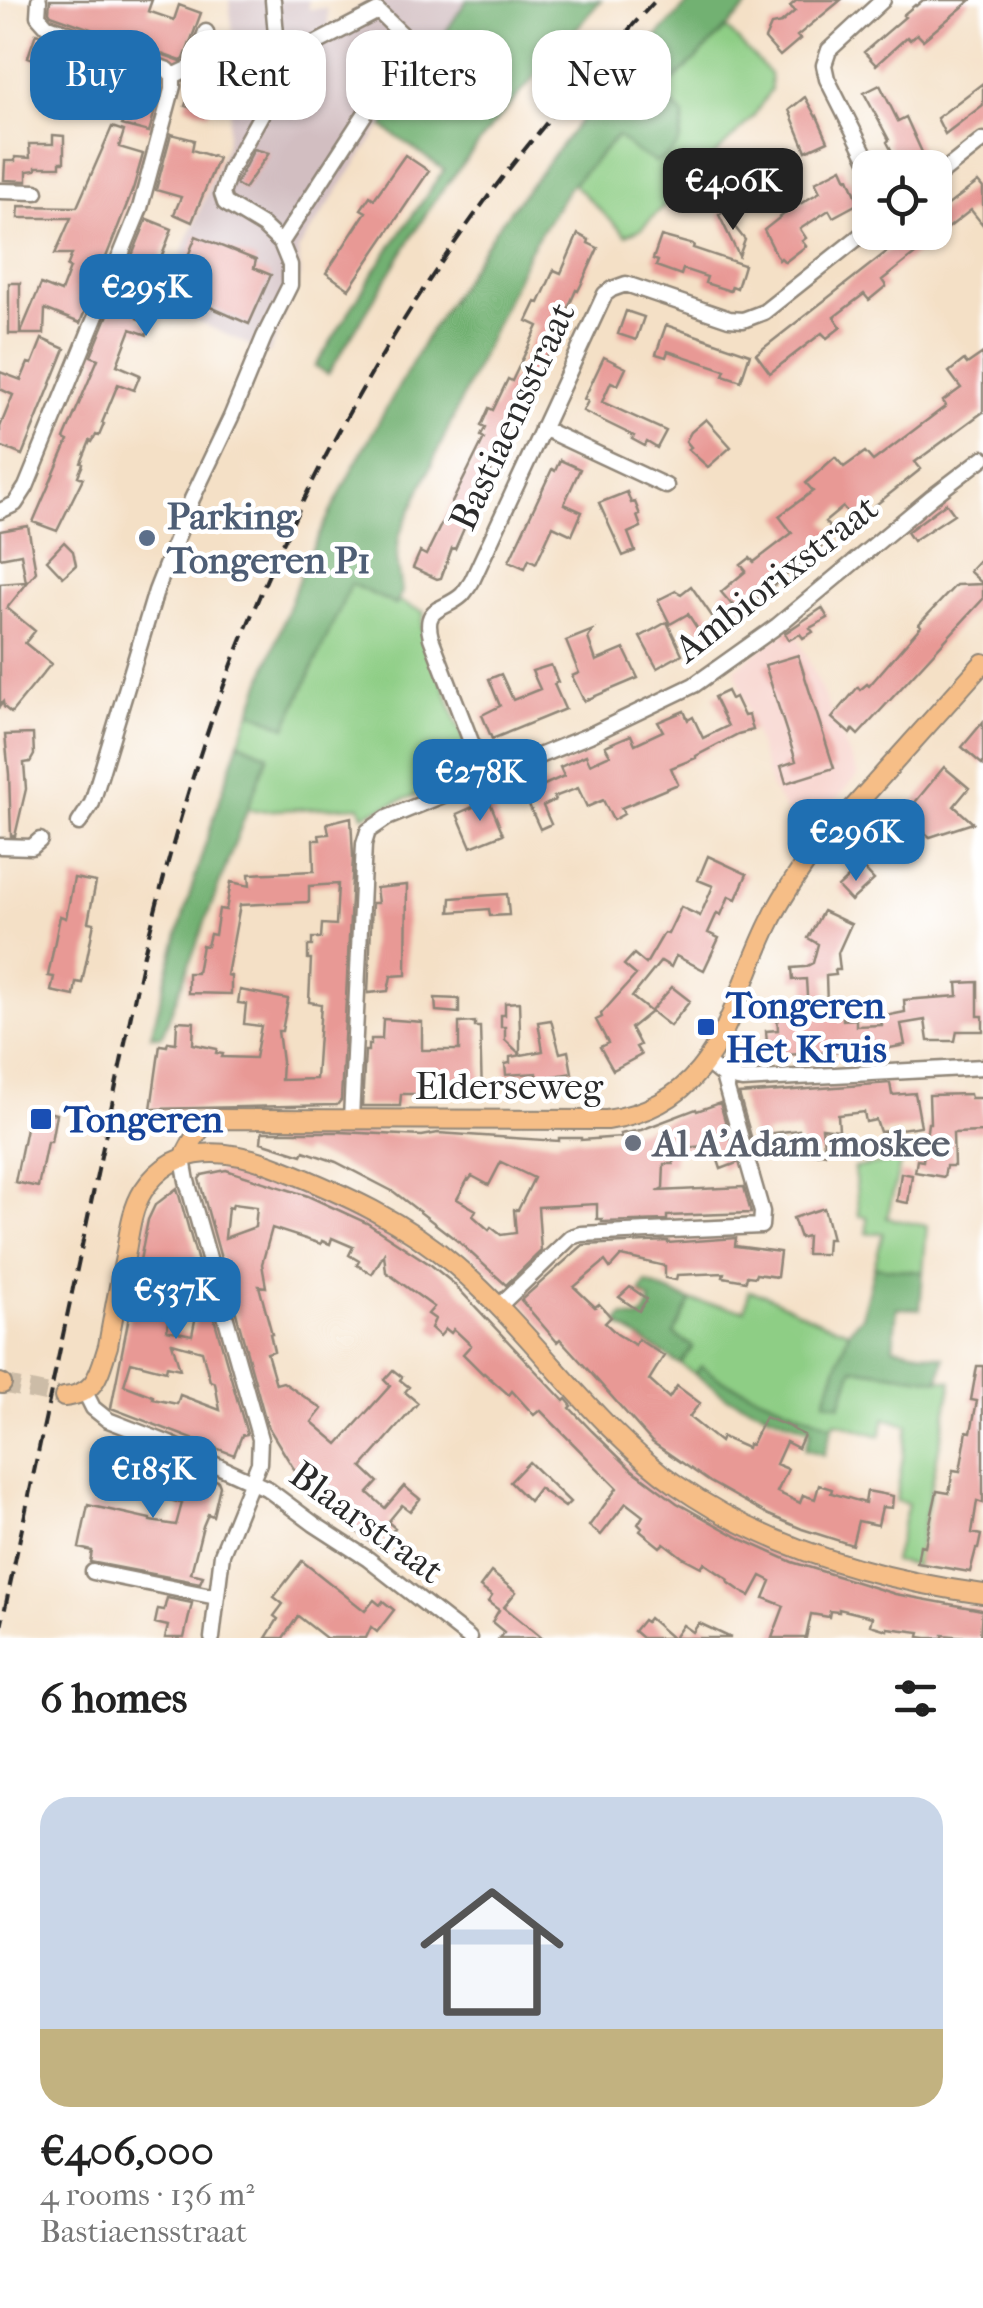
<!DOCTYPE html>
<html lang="en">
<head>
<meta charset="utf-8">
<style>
	:root { --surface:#fff; --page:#f2f2f2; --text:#222; --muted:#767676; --accent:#1f6fb2 }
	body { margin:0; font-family:"IM FELL French Canon",serif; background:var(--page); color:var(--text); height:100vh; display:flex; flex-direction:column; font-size:38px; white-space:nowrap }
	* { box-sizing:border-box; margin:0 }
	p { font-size:32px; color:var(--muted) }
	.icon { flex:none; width:55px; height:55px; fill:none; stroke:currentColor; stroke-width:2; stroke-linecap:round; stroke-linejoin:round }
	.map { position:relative; height:1638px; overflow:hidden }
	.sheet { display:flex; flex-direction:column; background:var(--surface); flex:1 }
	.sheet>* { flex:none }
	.guide { position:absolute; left:30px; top:30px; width:925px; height:90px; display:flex; gap:20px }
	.buttons { position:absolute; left:852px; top:150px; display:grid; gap:20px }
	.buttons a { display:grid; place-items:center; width:100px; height:100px; border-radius:20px; background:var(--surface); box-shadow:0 2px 8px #0004; font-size:50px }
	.price { position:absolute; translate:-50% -85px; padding:0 22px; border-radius:20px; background:var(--accent); color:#fff; font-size:32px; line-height:65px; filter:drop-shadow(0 2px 5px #0008) }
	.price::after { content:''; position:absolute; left:50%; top:60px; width:30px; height:22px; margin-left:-15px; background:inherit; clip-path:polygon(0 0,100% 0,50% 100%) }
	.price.current { background:#222; color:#fff }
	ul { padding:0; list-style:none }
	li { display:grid; align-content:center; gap:20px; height:530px; padding:0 40px }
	li span { display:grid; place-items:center; height:310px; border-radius:30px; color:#555 }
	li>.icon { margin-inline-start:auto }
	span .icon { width:180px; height:180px; fill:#fffc; stroke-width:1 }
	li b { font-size:42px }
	h2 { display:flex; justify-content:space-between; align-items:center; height:120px; padding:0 40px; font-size:42px }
	.chip { padding:0 35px; border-radius:30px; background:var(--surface); box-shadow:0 2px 8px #0004; font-size:35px; line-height:90px }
	.chip.current { background:var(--accent); color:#fff }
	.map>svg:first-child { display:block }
	.built { fill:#f7d0c9 }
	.industrial { fill:#d2bec1 }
	.green { fill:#8ece85; stroke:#5c7c58; stroke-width:2.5 }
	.forest { fill:#72b172; stroke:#4e6e4e; stroke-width:2.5 }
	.building { fill:#e89995; fill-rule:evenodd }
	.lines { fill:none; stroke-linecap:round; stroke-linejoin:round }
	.major-tunnel { stroke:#ccbca7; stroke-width:18; stroke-dasharray:18 9; stroke-linecap:butt }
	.minor-casing { stroke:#908678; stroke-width:19 }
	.major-casing { stroke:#908678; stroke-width:22 }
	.minor { stroke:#fff; stroke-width:14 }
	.major { stroke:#f6be87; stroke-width:18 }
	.rail { stroke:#2b2b2b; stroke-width:4; stroke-dasharray:15 8; stroke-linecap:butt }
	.service-dot { fill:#5c6f8a; stroke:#fff; stroke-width:4 }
	.transit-dot { fill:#1a4fb4; stroke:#fff; stroke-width:4 }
	.worship-dot { fill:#6b7280; stroke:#fff; stroke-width:4 }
	.labels { text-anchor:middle; stroke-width:9; stroke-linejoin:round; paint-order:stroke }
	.street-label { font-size:38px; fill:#2b2b2b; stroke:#fff }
	.service-label { font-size:38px; font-weight:bold; fill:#4e5e75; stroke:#fff; text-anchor:start }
	.transit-label { font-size:38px; font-weight:bold; fill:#164399; stroke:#fff; text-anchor:start }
	.worship-label { font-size:38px; font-weight:bold; fill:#5b616d; stroke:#fff; text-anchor:start }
</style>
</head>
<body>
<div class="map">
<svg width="983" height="1638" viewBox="0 0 983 1638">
	<rect width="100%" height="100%" fill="#fff"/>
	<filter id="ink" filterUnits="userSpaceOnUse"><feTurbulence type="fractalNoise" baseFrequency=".01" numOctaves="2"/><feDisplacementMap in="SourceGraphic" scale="20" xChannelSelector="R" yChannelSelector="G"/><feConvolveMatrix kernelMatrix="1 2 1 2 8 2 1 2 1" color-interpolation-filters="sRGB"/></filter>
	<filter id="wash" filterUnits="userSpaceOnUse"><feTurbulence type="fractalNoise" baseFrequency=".0048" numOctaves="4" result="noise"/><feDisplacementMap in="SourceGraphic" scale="40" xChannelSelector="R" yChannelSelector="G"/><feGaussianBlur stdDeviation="2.25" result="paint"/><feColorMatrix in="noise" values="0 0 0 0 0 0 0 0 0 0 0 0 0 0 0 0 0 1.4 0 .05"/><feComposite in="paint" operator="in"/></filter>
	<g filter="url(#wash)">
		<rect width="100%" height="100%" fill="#f4e0c6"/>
		<path class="built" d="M793,625L858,775L803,838L771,787L735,669Z"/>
		<path class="industrial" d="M229,0H308L309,9L327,8L329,30L369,0H467L298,250L301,275L269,354L161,305L226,145L236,64Z"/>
		<path class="green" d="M726,28L770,74L771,89L753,117L641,229L626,235L573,184L618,136L636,152L661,92L695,60Z
			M351,583L396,605L398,601L424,612L422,627L431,646L456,721L473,759L472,770L466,776L363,815L360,806L255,811L246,808L268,755L239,742L251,711L286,726Z
			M901,1160L887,1218L927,1226L923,1272L874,1267L883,1233H867V1217L859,1216L854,1168Z
			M749,1291L765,1295L823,1323L849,1331L825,1400L840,1405L853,1368L952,1381L916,1566L894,1561L908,1504L896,1501L908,1425L885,1418L880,1436L835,1422L833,1426L721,1380L701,1367L695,1374L680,1364L692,1347L673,1334L691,1301L745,1310Z"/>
		<path class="forest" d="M467,0H601L492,126L432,204L328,374L315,367L377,267L444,170L383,127Z
			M691,0H754L695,60L661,92L684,116C681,142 681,150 656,162L636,152L617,136L567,190L529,251L399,536L397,559L402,592L396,605L351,584L286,727L251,711L303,567L354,466L429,333L496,229L590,108Z
			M239,742L268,755L162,1036H151C175,937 206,839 239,742Z
			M874,1267L923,1272L920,1309L897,1308L893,1347L944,1357L939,1380L853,1368L840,1405L825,1401L849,1331L862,1316Z
			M646,1283L691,1301L674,1334L693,1347L680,1364L620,1326L619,1322L623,1316L639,1319L645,1313L651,1301L640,1293Z
			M701,1366L721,1380L833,1426L824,1455L805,1449L811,1430L726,1397L695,1374Z"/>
		<g id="blocks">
			<path class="building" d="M50,0H152L148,11L174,20L179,5L201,13L184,59L181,61L51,15L49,12Z
				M797,0H841L797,36L800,39L780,56L765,39L771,25L781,23L795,11L790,6Z
				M923,0H971L923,40L917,34L910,40L907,37L876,65L864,52L905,17L903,15L915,5L916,6Z
				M36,33L124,65L116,88L28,57Z
				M216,35L224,37L213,71L222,74L208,113L185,106L195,78L202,71Z
				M311,59L320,65L298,96L305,101L294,116L278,106L289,87Z
				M983,83V105L945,134L937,118Z
				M880,85L898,121L906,117L925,159L908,168H902L898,158L896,159L887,142L889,140L864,93Z
				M130,92L158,99L149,132L122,125Z
				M805,97L816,117L817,116L828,141L806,151L789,110Z
				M112,127L124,131L119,147L143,154L133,189L80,323L45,309L44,334H20L41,284L61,292L70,268L67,267L72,254H55L71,218H18L19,206L77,207Z
				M171,134L194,140L192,150L218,158L192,222L174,214L181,197L156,190Z
				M53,135L64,136V162H60V167H36V170L27,171V181L4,180L5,161H15V157L30,158L29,144H53Z
				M254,149L269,153L244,189L236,184Z
				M405,155L429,171L349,289L326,273L366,212L361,209L370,196L374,199Z
				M842,168L847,179L849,178L859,203L833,217L829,210L800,229L806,238L802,241L806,246L785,262L781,258L779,260L764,230L788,211L820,192L815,182Z
				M978,182L983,188V225L971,210L882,280L886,286L869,300L864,294L834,317L841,327L827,338L822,333L770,373L756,354L912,232H935V215Z
				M723,212L745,240L739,256L719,215Z
				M147,219L172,229L158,266L180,276L196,236L256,260L254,268L271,275L249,324L151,281L137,318L151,324L147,335L131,329L117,365L140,375L134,390L118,384L102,423L104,424L99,436L96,435L92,442L90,441L81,463L83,464L78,476L83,478L57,531L33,522L68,441L64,439L98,359L91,356Z
				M578,234L589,240L588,243L598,248L581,285L578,291L576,290L544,363L542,362L529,388L496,467L493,466L480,494L483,495L476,510L473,508L455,549L452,548L441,578L437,579L413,568L420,552L426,555L484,438L481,436L485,428L481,426L489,408L493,410L508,379L512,381L538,326L527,321L536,302L539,303L554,270L561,273Z
				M661,236L694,245L693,248L744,265L737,288L732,286L730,291L705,283L707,277L683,269L681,275L656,266L658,261L653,259Z
				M9,283H20V334H9Z
				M626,311L644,317L636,340L618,334Z
				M666,325L750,354L741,381L723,375L725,370L668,351L666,357L656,354Z
				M42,339L65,349L22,455L0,446V427L13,395L0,389V372L21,380L28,363L32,364Z
				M983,353V412L915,462L921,469L862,516L857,518L853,511L849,514L843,507L825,522L836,535L741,612L733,604L732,605L721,592L746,571L741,565L750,558L754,562L792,533L779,516L813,491L806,483L835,457L844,467L865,452L873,461L946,406L943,401L961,388L949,372L964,360L967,364Z
				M604,357L626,368L618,385L611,382L602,402L666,431L657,448L647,442L645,446L632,439L634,436L583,411L588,401L584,399Z
				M706,419L731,447L708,467L688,449L691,447L686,441L691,432Z
				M560,460L580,469L564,504L582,512L572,535L553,526L536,563L529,559L525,568L509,561L552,469L555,471Z
				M627,492L631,503L635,502L640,515L637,516L641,527L628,533L635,551L623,556L599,503Z
				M946,503L954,514L913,541L907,532Z
				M28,526L36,572L7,608L35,631L25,643L51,664L11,713L4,707L3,702L0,706V584L26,582L21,554L0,558V531Z
				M64,542L73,551L76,565L63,577L47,560Z
				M983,556V599L858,735L853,730L850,734L832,718L858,687L860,690L867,684L869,686L921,626L919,624L956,585L983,584L969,571Z
				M691,586L714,619L710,622L716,631L704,639L688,614L670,624L658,600L676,591L681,594Z
				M822,608L828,618L810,628L813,632L803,638L800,634L789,640L785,633Z
				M667,622L682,654L657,668L640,637Z
				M593,630L588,638L596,661L624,649L638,678L584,701L572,676L579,673L566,641Z
				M798,655L834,768L786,783L781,766L796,761L765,665Z
				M551,665L558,682L554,684L565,709L492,739L482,715L500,706L489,679L501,674L513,700L540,689L532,671Z
				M727,691L731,699L735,697L744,716L749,715L753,730L738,734L696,756V758L671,768L678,784L621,808L624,814L613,820L603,800L587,807L578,788L554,797L555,800L543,806L551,824L540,829L520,785L538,777L542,786L564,776L560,767L586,755L590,764L610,755L605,746L631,735L635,744L663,731L658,722L684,711L688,720L693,717L703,738L728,726L714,697Z
				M983,722V765L962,747Z
				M33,734L34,755L30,762L24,763L26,789L15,836H11L9,774L5,735Z
				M944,767L969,788L954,806L973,823L930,837L917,827L920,823L907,812Z
				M489,800L503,834L471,847L457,814Z
				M351,817L353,857L341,1100L337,1105L151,1109L160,1045L167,1046L168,1042L176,1043L177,1021L194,1022L193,1044L217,1049L216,1053L223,1054L222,1057L255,1058L261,1026L244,1024L246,1004L238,1003L240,990L288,999L282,1031H278L282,1062L281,1080L316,1079L321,1004L309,1002L311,959H308V946H312V938H321L322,924L336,925L338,884L309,886V902L240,905L227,975L231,976V994L188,993V973H197L202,945L207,946L210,934L215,935L219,909L226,910L231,882L250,886L249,874L314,871L313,840H320L319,835L329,834L327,823Z
				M708,856L747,874L736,899L729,896L721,915L717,913L708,933L719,938L704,970L676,956L671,967L661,961L632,997L651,1012L631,1028L640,1045L636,1047L641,1055L613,1070L600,1047L608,1043L596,1020L602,1017L601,1014L636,975L624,965L634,954L646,964L664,933L668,934L681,907L700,916L713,886L698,880Z
				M861,866L874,880L851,901L838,887Z
				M74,878L96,882L88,922L94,923L82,983L76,982L74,996L51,991L54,977L48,976L60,916L66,918Z
				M407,885L406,975L391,976L388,991L368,993L372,903H378L376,888Z
				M507,894L509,915L490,916L489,909L450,912L451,898Z
				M823,911L851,924L838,953L840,970H835L836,975L826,976L827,1005L842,1004L843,1020L856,1019V1026L882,1025L880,1017L905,1012L904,1000L958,996L957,983L978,982V1016H983V1031H957L955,1041H928L925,1020L901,1024L905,1045L885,1049L768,1056L766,1031L778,1030L777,1014L808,1012L806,979L793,980L792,968L805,967L813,963L818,944L808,938Z
				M672,987L690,1001L670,1026L651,1011Z
				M435,998L459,999V1013L436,1011Z
				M519,1002L520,1032V1054L505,1040V1027H501V1015H505V1003Z
				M383,1019L422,1022V1050H459V1023L475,1022V1027H480L482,1094H401L400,1106H362L365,1051H368V1045H371V1039H382Z
				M551,1020L560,1053L568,1051L572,1073L538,1079L537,1073L506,1075L505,1064L510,1063V1057L543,1051L538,1022Z
				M890,1083L892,1095L915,1093L921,1126L880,1132L876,1120L866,1122L864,1112L838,1115L839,1130L822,1128L825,1153L814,1154L813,1147L802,1149L799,1130L764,1134L769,1150L756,1154L739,1094Z
				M970,1094L971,1098H983V1132L953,1133L954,1166H946L944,1177L915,1172L917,1160L923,1161L928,1123H930L929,1095Z
				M720,1103L737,1163L721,1169L713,1145L675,1149L673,1164H664L663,1188L657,1191L744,1187L751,1213L667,1216V1220L602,1222V1219H597V1204L538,1207L541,1251L506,1285L460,1243L394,1192L336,1162L304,1151L302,1155L261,1142L262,1132H340L422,1136L438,1133L559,1141V1138H581V1140L621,1137L620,1134L641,1130L696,1109L697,1111ZM501,1162L534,1178L518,1210H514L516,1233L501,1235L491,1227L489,1230L473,1216L476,1210L457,1199L468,1179L469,1180L472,1176L489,1185Z
				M30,1108L56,1114L51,1142H47L38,1187L15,1182Z
				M226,1170L308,1196L367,1223L431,1265L453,1283L564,1401L566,1399L572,1406L570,1408L592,1431L631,1469L677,1503L743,1540L792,1562L895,1594L982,1610L980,1638L943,1635V1638H927L919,1637L920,1632L887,1628V1630L870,1625L872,1617L839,1609V1612L830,1611L829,1617L811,1614L806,1638H772L784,1606L764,1598L771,1581L761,1576L750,1596L742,1592L728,1582L729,1580L704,1563L701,1567L682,1557L664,1543L660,1547L640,1531L642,1528L638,1524L643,1516L626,1503L601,1535L589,1526L617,1488L540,1410L534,1415L512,1391L509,1395L484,1373L483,1374L463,1354L471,1345L454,1329L451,1333L446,1329L440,1336L431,1328L435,1319L428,1314L434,1307L386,1272L384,1254L372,1274L357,1265L359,1261L349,1255L353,1247L332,1238L330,1244L322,1241L321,1244L272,1228L262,1264L266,1287L259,1286L272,1334H270L274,1351L267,1353L276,1384L283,1382L322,1409L312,1422L338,1444L390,1386L384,1380L393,1370L402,1377L400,1380L409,1387L405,1392L418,1403L362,1467L378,1482L368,1493L385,1508L404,1486L420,1499L410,1511L402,1505L388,1522L395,1528L378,1549L315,1497L292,1466L267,1425L199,1179L202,1175ZM233,1204L257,1207L255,1227L225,1238L228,1207L232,1208Z
				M901,1173L912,1175L908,1203L897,1201Z
				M177,1188L247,1434L242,1435L234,1455L111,1408L148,1220L155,1205ZM175,1296L199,1301L192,1335L167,1330ZM172,1343L202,1351L210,1381L215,1383L220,1410L180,1395L177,1404L153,1399V1396L124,1385L131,1362L166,1371L167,1366L180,1369Z
				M824,1208L832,1239H827L826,1254H806L807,1236L800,1238L793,1218Z
				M736,1238L735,1246L780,1252L777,1277L756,1274L755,1277L747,1276L746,1281L723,1277L724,1273L677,1275L676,1280L665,1278V1266L621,1256L610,1268L605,1261L574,1287L595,1307L599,1304L611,1317L605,1323L617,1334L635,1345L638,1339L664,1356L649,1380L669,1398L677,1386L700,1403L689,1417L720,1442L722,1437L747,1448L748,1444L751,1445L765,1417L793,1428L792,1429L804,1435L798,1448L786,1442L776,1464L788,1469L777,1492L800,1503L803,1495L815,1499L819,1485L832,1489L831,1493L865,1503L867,1491L893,1496L892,1508L882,1507L878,1525L858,1521L852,1545L802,1529L769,1515L710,1482L652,1442L590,1372L560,1339L557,1342L521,1300L583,1245L668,1241V1243Z
				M630,1287L647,1299L639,1311L619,1297Z
				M977,1366H983V1503L977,1501L972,1533L981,1535L978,1549H976L970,1572L917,1563L920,1545L925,1546L937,1491L949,1493L953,1470L960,1471L967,1431L971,1432L977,1401L971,1400Z
				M130,1446L218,1481L220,1486L213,1516L208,1514L203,1526L191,1573L203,1576L200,1583L90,1562L92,1551L79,1548L88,1505L150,1519V1521L176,1525L182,1503L147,1495L129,1486L130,1482L124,1479L128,1465L124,1464Z
				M529,1462L570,1502L565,1507L539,1488L529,1501L510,1482Z
				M302,1561L365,1611L374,1600L380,1605L383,1601L394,1610L377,1632L371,1627L366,1638H326L298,1616L283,1638H266L278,1619L274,1616L283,1604L274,1597Z
				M491,1572L516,1592L504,1607L542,1638H499L504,1632L492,1622L499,1610L488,1602L492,1596L480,1587Z
				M167,1598L192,1603L184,1638H165L168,1626L155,1623L158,1609L164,1610Z
				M649,1618L672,1638H642L634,1631L643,1620L646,1622Z
				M699,1623L731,1638H674L683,1625L693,1632Z"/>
		</g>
	</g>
	<g filter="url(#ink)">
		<use href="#blocks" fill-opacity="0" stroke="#908678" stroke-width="2.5"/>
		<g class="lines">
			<path class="major-tunnel" d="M2,1384L64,1397"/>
			<g class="minor-casing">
				<path id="minor" d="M273,0L280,81
					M173,76L192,67L206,32
					M872,168L827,79L824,65L829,50L883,0
					M935,178L983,140
					M0,191L36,192
					M542,428L666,486
					M0,511L15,504L26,487L140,208L173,86V76L168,70L46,25L38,16L39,0
					M485,778L431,638C422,605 445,611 462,595C464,593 471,583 472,581L605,294L612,289L626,284L729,319L743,320L764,312L870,228
					M79,823L92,803L156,591L192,499L231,417L264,337L290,285V265L281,243L263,226L225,203L222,194L229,172L280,81L305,49L378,11L411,43L281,243
					M0,846L32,847L40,840
					M707,1063L723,1076L742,1080L983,1067
					M351,1119L364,844L368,831L387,818L590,735L694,685L777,626L932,497L983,458
					M183,1159L187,1181L260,1439L259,1463L222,1554L212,1638
					M498,1307L571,1237L581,1234L761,1226L762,1212L723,1076
					M85,1392L93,1408L108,1420L170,1444L266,1488L314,1524L368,1559L469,1638
					M93,1572L216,1597"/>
			</g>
			<g class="major-casing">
				<path id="major" d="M183,1159C192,1143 198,1123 218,1119L607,1120C721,1103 727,1009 770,922C781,898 796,877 811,855L983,663
					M0,1383L2,1384
					M64,1397C97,1394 99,1373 108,1346C113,1316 119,1286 125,1257C129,1235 131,1210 143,1191C176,1140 231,1149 279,1168C344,1194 404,1221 457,1267C536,1335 592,1426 678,1486C767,1548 876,1579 983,1594"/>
			</g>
			<use href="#minor" class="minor"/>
			<use href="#major" class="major"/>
			<path class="rail" d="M0,1632L143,958C165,870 189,782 220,696C287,512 383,334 502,178C550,116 602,58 656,0"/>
		</g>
	</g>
	<circle class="service-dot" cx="147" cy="538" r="10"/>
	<g class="transit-dot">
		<rect x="696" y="1017" width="20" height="20" rx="5"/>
		<rect x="29" y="1107" width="24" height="24" rx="5"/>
	</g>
	<circle class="worship-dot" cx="633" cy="1143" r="10"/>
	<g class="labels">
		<g class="street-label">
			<text transform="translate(512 416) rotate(-65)" y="13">Bastiaensstraat</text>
			<text transform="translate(776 578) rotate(-38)" y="13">Ambiorixstraat</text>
			<text x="509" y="1099">Elderseweg</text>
			<text transform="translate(367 1522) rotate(36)" y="13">Blaarstraat</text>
		</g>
		<g class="service-label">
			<text x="167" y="529">Parking<tspan x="167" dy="44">Tongeren P1</tspan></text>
		</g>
		<g class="transit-label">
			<text x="726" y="1018">Tongeren<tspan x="726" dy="44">Het Kruis</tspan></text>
			<text x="64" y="1132">Tongeren</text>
		</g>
		<g class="worship-label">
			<text x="653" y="1156">Al A’Adam moskee</text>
		</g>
	</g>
</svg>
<div class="buttons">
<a><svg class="icon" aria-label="locate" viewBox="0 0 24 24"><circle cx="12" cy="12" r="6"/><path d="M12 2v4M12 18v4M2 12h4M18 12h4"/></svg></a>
</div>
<b class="price current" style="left:733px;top:233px">€406K</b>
<b class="price" style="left:146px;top:339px">€295K</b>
<b class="price" style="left:480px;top:824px">€278K</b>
<b class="price" style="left:856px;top:884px">€296K</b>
<b class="price" style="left:176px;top:1342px">€537K</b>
<b class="price" style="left:153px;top:1521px">€185K</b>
<div class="guide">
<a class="chip current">Buy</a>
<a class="chip">Rent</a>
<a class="chip">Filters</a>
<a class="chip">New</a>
</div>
</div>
<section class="sheet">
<h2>6 homes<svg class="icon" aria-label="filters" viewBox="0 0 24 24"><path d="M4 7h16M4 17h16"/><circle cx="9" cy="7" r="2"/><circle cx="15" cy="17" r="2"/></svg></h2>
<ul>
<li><span style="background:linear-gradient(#c9d6e8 75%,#c2b280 0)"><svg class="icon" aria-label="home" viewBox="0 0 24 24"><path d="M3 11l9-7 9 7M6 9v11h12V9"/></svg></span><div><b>€406,000</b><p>4 rooms · 136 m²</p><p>Bastiaensstraat</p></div></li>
</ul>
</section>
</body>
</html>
